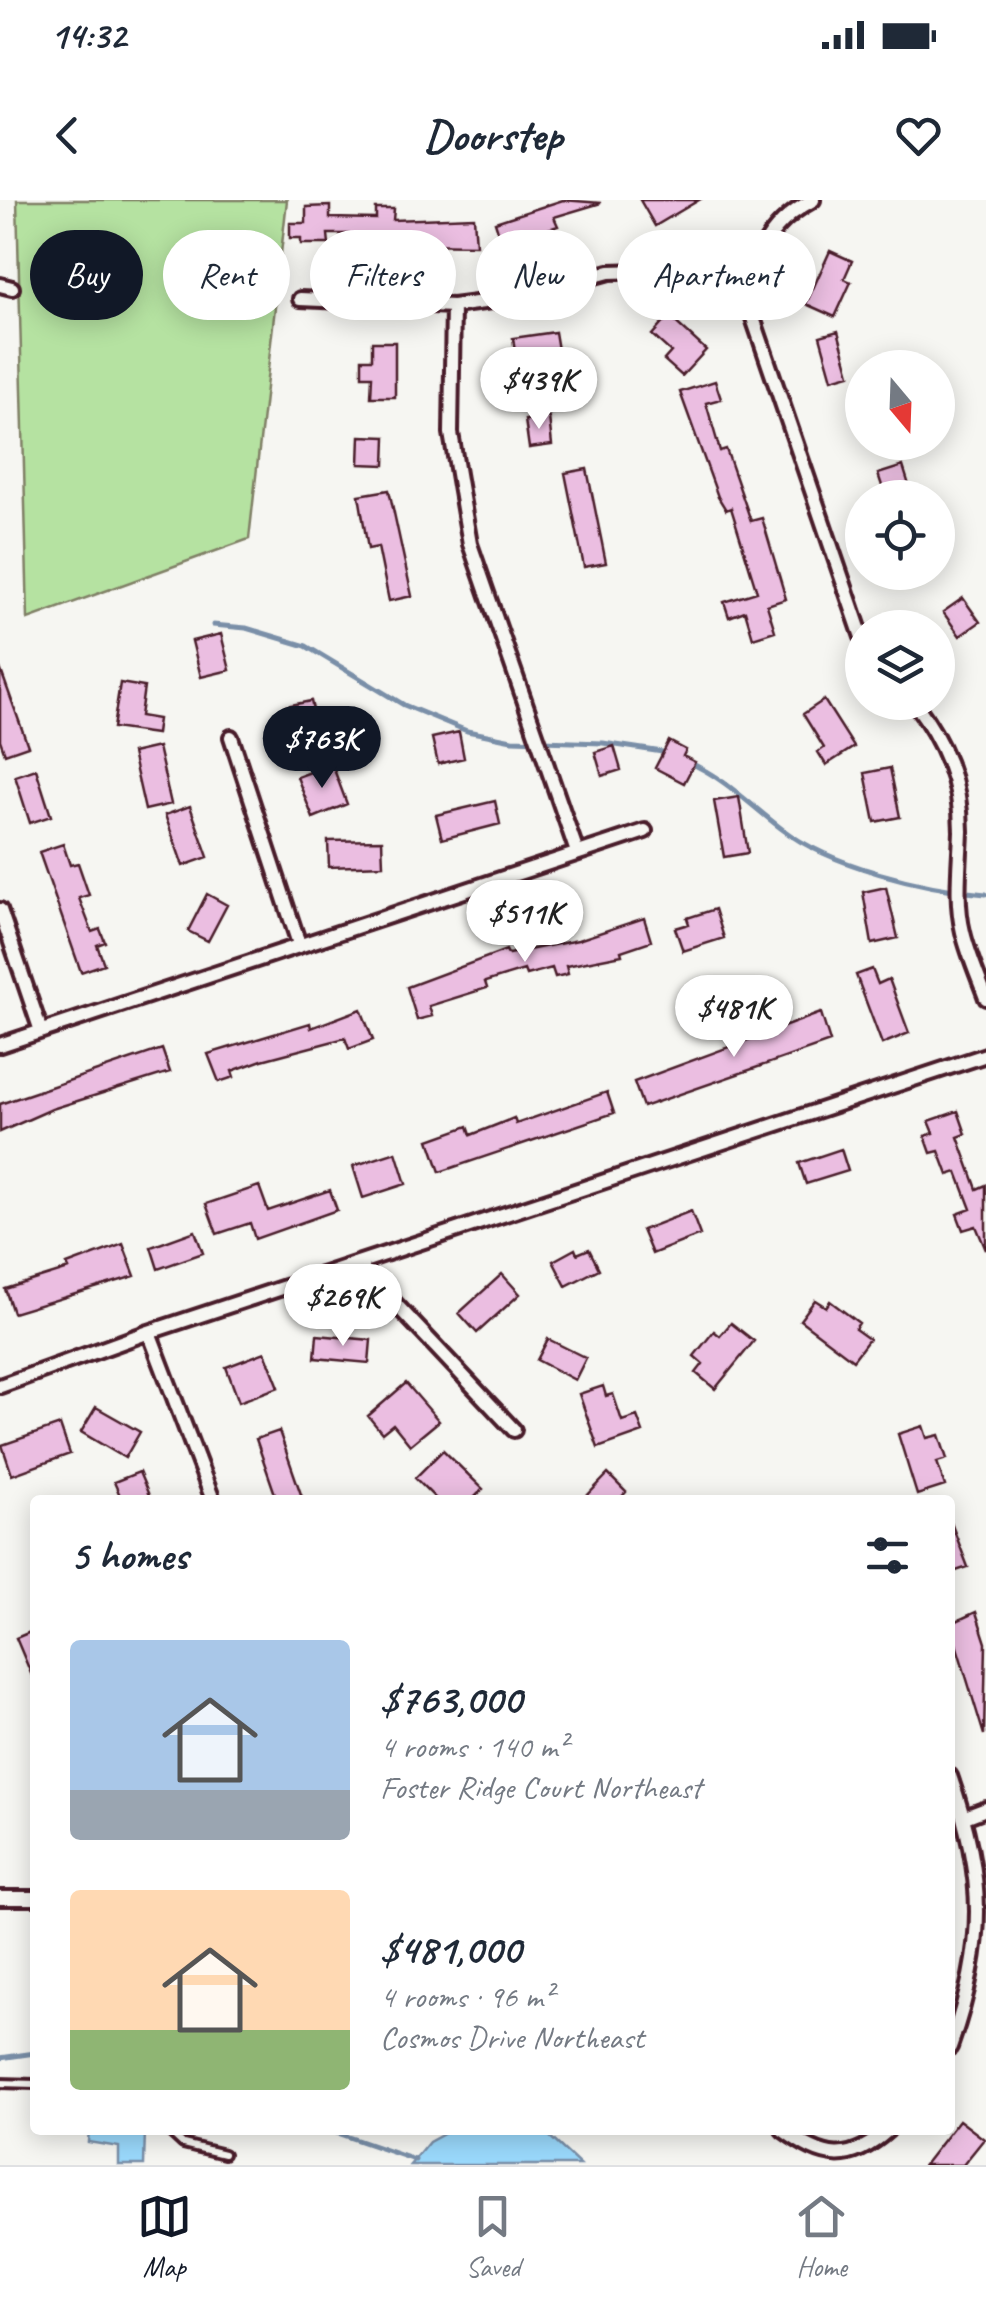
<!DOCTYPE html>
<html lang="en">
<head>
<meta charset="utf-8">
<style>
	:root { --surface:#fff; --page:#f2f2f3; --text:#1f2937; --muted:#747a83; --line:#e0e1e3; --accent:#111827 }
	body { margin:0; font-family:Caveat,sans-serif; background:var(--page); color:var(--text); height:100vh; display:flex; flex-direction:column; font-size:38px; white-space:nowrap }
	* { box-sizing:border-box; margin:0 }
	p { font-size:32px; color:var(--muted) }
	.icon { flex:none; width:55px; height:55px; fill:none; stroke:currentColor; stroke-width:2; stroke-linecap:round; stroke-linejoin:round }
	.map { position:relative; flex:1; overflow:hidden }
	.side { position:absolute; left:30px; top:1295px; width:925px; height:640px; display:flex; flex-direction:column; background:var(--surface); border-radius:10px; box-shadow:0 5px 25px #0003 }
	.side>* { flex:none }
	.top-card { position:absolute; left:30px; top:30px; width:928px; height:90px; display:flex; gap:20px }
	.needle { width:65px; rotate:161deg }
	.buttons { position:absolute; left:845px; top:150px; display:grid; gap:20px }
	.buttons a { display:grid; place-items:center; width:110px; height:110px; border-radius:50%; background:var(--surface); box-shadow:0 5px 25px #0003; font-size:50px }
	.price { position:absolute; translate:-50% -85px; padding:0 22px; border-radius:35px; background:#fff; color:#222; font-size:32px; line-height:65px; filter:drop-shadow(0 2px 5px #0008) }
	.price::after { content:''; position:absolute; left:50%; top:60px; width:30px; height:22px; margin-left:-15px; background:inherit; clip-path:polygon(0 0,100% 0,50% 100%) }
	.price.current { background:var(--accent); color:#fff }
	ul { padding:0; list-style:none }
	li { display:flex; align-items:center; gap:30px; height:250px; padding:0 40px }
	li span { display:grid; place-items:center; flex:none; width:280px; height:200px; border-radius:10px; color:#555 }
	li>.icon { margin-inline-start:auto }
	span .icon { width:120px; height:120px; fill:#fffc; stroke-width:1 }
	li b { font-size:42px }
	h2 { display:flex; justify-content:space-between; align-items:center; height:120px; padding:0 40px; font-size:42px }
	.chip { padding:0 35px; border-radius:45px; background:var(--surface); box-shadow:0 5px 25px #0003; font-size:35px; line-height:90px }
	.chip.current { background:var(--accent); color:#fff }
	.status { display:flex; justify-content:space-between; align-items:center; height:70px; padding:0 50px; background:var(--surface); direction:ltr }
	.status svg { height:28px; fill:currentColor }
	header { display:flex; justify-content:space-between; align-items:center; height:130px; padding:0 40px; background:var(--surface); font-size:45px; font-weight:700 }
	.tabs { display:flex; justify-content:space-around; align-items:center; height:140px; border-top:2px solid var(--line); background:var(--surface); font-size:28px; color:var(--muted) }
	.tabs a { display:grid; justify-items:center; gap:5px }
	.tabs .current { color:var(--accent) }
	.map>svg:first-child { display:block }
	.green { fill:#b5e2a1; stroke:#808066; stroke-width:2.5 }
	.water { fill:#9ad9fc; stroke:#7a8fa8; stroke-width:2.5 }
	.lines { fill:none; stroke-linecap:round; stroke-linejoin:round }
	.stream { stroke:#7a8fa8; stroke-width:5 }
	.building { fill:#ebbee1; stroke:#4a1f2b; stroke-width:2.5 }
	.lane-casing { stroke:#4a1f2b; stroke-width:14 }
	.street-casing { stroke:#4a1f2b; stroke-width:20 }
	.lane { stroke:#f6f6f2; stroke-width:6 }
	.street { stroke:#f6f6f2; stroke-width:12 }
</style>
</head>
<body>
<div class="status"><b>14:32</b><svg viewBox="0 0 49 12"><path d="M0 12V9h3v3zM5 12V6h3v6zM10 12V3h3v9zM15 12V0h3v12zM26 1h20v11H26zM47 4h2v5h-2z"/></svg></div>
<header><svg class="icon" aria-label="back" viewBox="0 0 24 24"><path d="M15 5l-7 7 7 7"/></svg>Doorstep<svg class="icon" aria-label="heart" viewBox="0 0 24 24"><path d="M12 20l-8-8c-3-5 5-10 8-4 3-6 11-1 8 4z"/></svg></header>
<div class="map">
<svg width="986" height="1965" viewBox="0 0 986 1965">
	<rect width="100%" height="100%" fill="#f6f6f2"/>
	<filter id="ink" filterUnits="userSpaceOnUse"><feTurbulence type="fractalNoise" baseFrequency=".01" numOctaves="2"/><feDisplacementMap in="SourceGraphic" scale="20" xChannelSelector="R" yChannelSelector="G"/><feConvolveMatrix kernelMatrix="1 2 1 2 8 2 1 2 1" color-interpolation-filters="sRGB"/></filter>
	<g filter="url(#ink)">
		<path class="green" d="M17,0H287L249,339L28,419Z"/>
		<path class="water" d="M89,1930H145L144,1965H119V1947L88,1942Z
			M451,1930H543L580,1965H410L429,1942Z"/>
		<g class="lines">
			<path class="stream" d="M213,425L246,428L306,446L404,505L467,531L512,540L603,543L669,553
				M688,562C725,578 750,605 782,629C830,666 925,689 986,694
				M0,1858L35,1853
				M328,1930L415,1960"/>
		</g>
		<path class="building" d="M563,0L601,3L554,17L558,26L502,44L495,22Z
			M640,0H699L655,26Z
			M330,6V18L376,19V9H394L393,20L474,17L476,45L355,43V34H328L329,44H301V38H290V23H306V7Z
			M830,51L852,61L844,79L851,82L835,117L806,104Z
			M669,116L706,150L682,176L664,160L671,152L652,135Z
			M838,131L850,174L832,179L820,136Z
			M555,132L558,150L541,153L545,184L520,188L513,138Z
			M372,142H395V197H371L372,176H362V159H372Z
			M715,181L721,199L706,203L720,251L726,249L751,321L762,318L786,399L767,405L775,431L753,438L745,411L729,417L724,402L757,392L731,308L726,310L718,297L680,192Z
			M549,217L552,245L529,248L525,220Z
			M360,236L386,237L385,265L359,264Z
			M903,266L913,298H886L878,274Z
			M587,269L606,363L584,367L565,273Z
			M389,290L412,396L389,401L378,347L368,349L359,295Z
			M963,398L980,422L960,436L943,412Z
			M221,434L230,470L201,477L192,441Z
			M0,468L28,546L5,554L0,540Z
			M120,483L144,487L140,516L158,519L156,534L113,528Z
			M824,500L854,547L826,565L818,552L824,548L803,514Z
			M311,501L322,549L297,554L286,506Z
			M459,532L464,558L438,564L432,538Z
			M669,541L686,550L683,556L695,562L684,583L655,568Z
			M614,546L621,570L602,576L595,552Z
			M158,547L171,604L145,610L132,553Z
			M332,564L347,604L313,618L297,577Z
			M890,568L900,617L875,622L865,573Z
			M36,569L51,616L30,623L15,576Z
			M739,597L748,653L724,657L714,601Z
			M495,601L500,624L442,639L436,615Z
			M190,606L208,657L183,666L165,615Z
			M382,640L383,665L329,667L328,641Z
			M63,644L70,665L78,663L89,695L79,698L92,732L100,729L105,742L97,745L104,764L81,772L39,652Z
			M886,687L898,738L872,744L863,692Z
			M207,694L227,705L208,741L188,731Z
			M715,709L724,738L683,751L675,728L689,724L687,718Z
			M644,718L651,741L621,751L622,755L566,766L568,774L555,777L552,768L526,775L524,770L485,782L487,788L429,806L432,816L417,820L407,787L506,750L508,754L578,740Z
			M872,769L878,784L889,779L909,833L882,844L856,775Z
			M361,809L373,840L349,849L345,838L262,860L232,871L234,877L219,882L208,854L310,823L311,828Z
			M821,813L830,842L643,907L634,882Z
			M162,849L170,872L52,909L0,932V904Z
			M607,892L614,913L440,972L429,940L468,926L471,935L514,918L516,924Z
			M958,911L966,934L958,937L977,989L986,985V1050L976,1026L963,1030L957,1014L971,1009L957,972L948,975L939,951L931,953L925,936L934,933L929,921Z
			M841,949L848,971L806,984L799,963Z
			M396,952L406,984L363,998L353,966Z
			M259,986L268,1011L330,990L337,1010L255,1039L250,1023L217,1034L206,1004Z
			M691,1011L700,1035L652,1054L642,1030Z
			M195,1031L203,1053L158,1069L151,1047Z
			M123,1044L135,1076L13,1113L5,1089L69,1069L67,1065Z
			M575,1049L577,1054L589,1049L599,1069L566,1086L553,1061Z
			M502,1074L520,1094L477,1133L459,1113Z
			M815,1100L826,1107L830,1101L859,1123L855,1129L869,1139L853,1160L800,1120Z
			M731,1123L754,1141L715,1189L696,1173L703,1164L694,1156L714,1131L720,1136Z
			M317,1135L371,1140L369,1163L315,1158Z
			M548,1139L586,1158L575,1180L537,1160Z
			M265,1152L279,1187L239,1202L226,1167Z
			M406,1183L439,1221L410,1245L393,1224L382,1233L368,1216Z
			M603,1186L606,1196L613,1194L622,1221L637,1216L643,1232L598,1248L579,1194Z
			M96,1207L140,1232L125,1258L81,1232Z
			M60,1225L70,1254L12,1275L2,1245Z
			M923,1226L927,1238L939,1235L947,1259L937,1262L945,1286L917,1295L898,1234Z
			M279,1231L303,1300H277L256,1239Z
			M443,1250L483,1289L472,1300H437L415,1278Z
			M139,1272L151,1300H122L114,1282Z
			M608,1274L626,1292L619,1300H583Z
			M950,1320L968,1367L950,1373Z
			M976,1412L986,1443L984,1535L950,1424Z
			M35,1430V1483L16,1438Z
			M959,1920L984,1939L963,1965H924Z"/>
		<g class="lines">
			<g class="lane-casing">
				<path id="lane" d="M0,1883L35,1884
					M168,1930L183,1944L224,1954"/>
			</g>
			<g class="street-casing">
				<path id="street" d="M813,0C766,25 746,65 753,118L862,437
					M0,85L12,88
					M300,99L453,106L515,98L609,72L642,71L749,89
					M453,106L451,233L470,344L577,652
					M914,502C943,541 961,581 961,631C960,664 955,699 963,732C968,754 978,776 986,798
					M231,537L299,744
					M0,710L41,831
					M0,845L645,631
					M357,1063L514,1230
					M149,1132L213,1300
					M0,1186L149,1132L986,855
					M950,1576C986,1678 986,1745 950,1847
					M965,1617L986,1609
					M0,1698H35
					M783,1930C824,1960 849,1965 888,1930"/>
			</g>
			<use href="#lane" class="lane"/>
			<use href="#street" class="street"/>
		</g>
	</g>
</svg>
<div class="buttons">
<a><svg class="needle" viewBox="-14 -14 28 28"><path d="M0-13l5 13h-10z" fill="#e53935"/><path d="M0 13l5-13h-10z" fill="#747a83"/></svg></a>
<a><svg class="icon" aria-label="locate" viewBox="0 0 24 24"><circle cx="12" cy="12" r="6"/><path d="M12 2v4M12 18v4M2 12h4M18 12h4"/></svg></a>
<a><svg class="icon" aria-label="layers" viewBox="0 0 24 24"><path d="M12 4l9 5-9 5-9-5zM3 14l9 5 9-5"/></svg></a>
</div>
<b class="price" style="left:539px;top:232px">$439K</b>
<b class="price current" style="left:322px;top:591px">$763K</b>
<b class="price" style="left:525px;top:765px">$511K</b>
<b class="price" style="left:734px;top:860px">$481K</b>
<b class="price" style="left:343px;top:1149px">$269K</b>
<div class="top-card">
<a class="chip current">Buy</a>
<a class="chip">Rent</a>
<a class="chip">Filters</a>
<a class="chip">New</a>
<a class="chip">Apartment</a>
</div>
<section class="side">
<h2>5 homes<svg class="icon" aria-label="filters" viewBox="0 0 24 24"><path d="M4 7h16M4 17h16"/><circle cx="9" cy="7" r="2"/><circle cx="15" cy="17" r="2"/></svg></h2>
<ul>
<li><span style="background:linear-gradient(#a9c7e8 75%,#9aa5b1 0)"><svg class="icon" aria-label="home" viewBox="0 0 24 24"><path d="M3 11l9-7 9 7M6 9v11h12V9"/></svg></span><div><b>$763,000</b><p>4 rooms · 140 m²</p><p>Foster Ridge Court Northeast</p></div></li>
<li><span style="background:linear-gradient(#ffd9b3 70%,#8fb573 0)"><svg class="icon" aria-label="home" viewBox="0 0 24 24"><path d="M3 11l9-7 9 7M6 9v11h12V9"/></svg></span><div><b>$481,000</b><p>4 rooms · 96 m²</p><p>Cosmos Drive Northeast</p></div></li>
</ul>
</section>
</div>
<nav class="tabs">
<a class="current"><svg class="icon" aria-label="map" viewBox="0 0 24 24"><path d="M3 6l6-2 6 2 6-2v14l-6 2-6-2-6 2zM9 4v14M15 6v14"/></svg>Map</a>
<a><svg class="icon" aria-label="saved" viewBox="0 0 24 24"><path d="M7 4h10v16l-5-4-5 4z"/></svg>Saved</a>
<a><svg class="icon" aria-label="home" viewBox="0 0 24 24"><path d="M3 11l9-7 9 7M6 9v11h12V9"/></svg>Home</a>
</nav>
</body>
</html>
